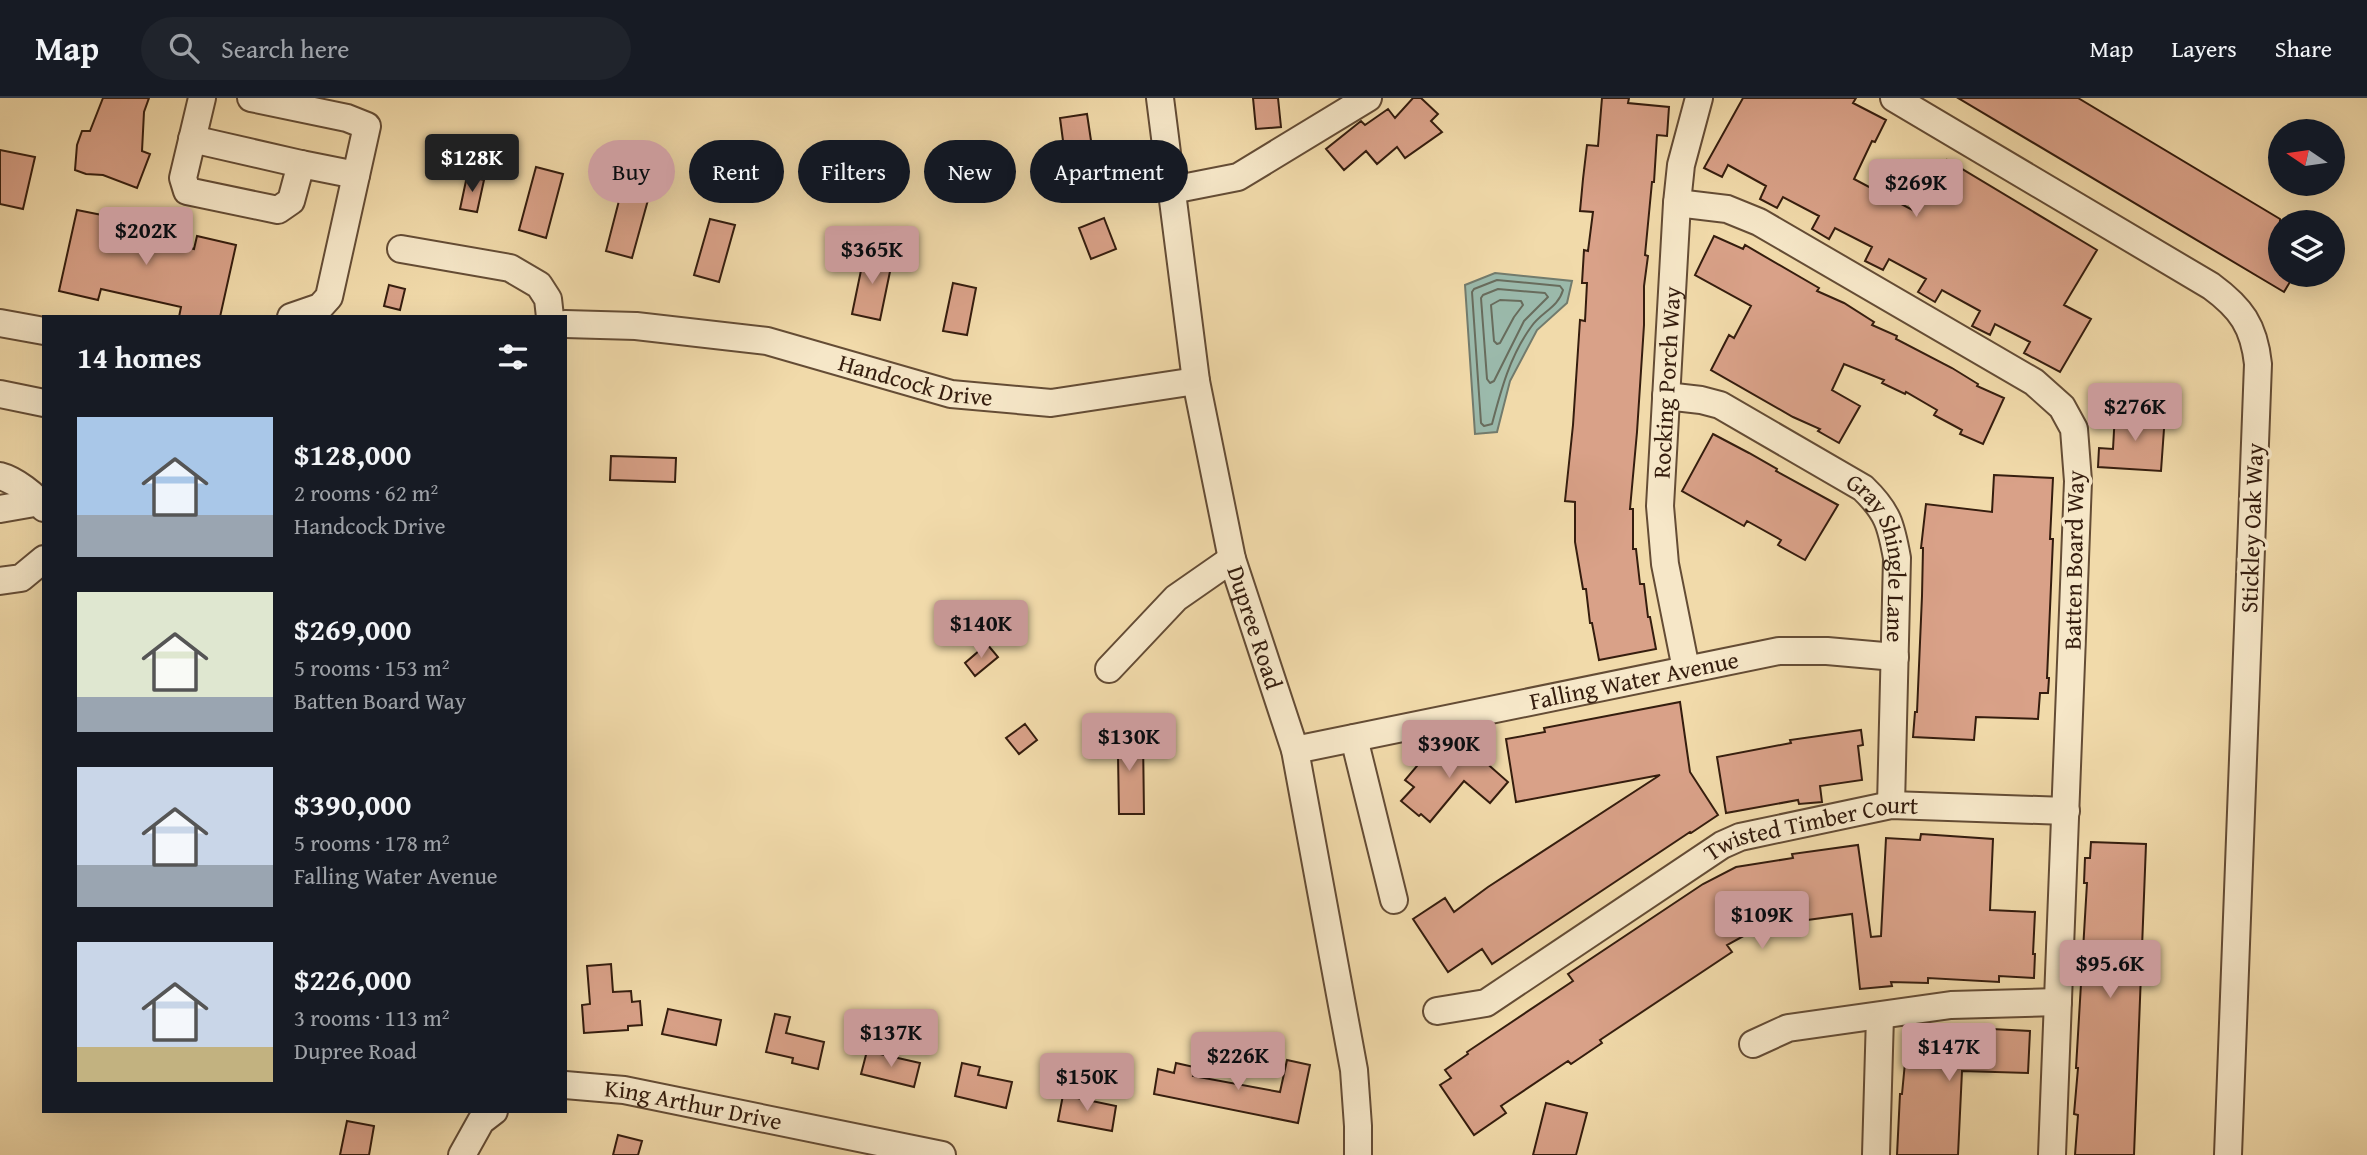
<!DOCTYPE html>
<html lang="en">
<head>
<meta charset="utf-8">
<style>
	:root { --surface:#171b24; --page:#20242c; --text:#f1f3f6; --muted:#9ea1a6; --line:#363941; --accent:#c59692 }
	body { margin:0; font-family:"Gentium Book Plus",serif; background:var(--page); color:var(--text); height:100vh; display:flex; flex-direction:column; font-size:26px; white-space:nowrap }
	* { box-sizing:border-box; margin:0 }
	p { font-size:23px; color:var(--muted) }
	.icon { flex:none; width:38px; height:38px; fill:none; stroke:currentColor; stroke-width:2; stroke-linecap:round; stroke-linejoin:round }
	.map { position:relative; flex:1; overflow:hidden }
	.panel { position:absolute; left:42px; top:217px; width:525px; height:798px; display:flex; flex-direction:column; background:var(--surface); border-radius:0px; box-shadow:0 7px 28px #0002 }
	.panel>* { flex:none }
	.hud { position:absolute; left:588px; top:42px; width:665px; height:63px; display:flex; gap:14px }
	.needle { width:46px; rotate:283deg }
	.buttons { position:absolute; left:2268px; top:21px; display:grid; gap:14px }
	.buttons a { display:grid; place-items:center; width:77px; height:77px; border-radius:50%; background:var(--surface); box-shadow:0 7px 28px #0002; font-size:35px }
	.price { position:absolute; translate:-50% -60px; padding:0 16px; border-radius:7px; background:var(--accent); color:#111; font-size:23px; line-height:46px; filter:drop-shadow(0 2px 4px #0008) }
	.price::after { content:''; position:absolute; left:50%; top:42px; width:21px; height:16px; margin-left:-10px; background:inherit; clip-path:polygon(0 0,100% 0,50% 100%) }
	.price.active { background:#222; color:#fff }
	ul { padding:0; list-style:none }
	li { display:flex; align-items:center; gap:21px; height:175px; padding:0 35px }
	li span { display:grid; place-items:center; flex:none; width:196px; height:140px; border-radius:0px; color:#555 }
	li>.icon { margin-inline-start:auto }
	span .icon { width:84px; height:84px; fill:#fffc; stroke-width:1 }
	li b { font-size:30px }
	h2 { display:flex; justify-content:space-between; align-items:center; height:84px; padding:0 35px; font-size:30px }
	.chip { padding:0 24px; border-radius:32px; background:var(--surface); box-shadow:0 7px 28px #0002; font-size:24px; line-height:63px }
	.chip.active { background:var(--accent); color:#111 }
	header { display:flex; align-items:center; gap:42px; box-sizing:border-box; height:98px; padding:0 35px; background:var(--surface); border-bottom:2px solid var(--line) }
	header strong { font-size:33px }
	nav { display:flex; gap:38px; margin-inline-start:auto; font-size:24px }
	.search { width:490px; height:63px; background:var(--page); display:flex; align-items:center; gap:18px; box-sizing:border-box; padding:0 24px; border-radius:38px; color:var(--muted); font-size:26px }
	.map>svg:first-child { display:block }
	.water { fill:#9bbaac; stroke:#727b6d; stroke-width:2 }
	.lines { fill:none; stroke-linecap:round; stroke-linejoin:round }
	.shore { stroke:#686c5d; stroke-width:2 }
	.building { fill:#d9a188; stroke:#351d0e; stroke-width:2 }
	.minor-casing { stroke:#644c35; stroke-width:30 }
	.minor { stroke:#f6e7c8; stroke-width:26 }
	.labels { text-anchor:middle; stroke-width:7; stroke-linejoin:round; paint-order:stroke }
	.street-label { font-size:24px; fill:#351d0e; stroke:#f6e7c8 }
</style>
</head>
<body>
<header>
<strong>Map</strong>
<div class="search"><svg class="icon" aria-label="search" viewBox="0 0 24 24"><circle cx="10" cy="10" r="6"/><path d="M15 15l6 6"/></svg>Search here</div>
<nav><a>Map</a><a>Layers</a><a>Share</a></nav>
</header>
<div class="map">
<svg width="2367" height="1057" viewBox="0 0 2367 1057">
	<rect width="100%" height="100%" fill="#f1daaa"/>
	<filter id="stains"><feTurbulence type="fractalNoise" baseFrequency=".00286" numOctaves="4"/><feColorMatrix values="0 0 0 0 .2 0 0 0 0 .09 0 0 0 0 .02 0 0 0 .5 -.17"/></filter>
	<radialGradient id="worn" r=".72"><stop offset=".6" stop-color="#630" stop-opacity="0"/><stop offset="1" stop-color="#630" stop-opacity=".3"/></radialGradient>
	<path class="water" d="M1495,175L1572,183L1567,205L1537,232L1510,283L1497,334L1475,336L1465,187Z"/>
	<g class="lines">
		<path class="shore" d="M1497,182L1560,188L1563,192C1558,210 1541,214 1531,229C1510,258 1501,292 1492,326L1484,328L1481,325L1472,194L1474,191Z
			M1498,191L1545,195L1548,199L1524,223L1494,283L1490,285L1487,281L1481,200L1483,197Z
			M1500,202L1521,203L1523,207L1514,219L1500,245L1497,246L1494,243L1491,207Z"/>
	</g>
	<path class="building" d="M103,0H149L144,14L142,53L150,56L137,90L103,77L86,76L75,72L77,47L82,33H90Z
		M1253,0H1278L1281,29L1256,31Z
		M1413,0H1421L1438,16L1431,23L1442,34L1405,60L1397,49L1377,66L1366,53L1344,72L1326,51L1361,23L1365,27L1388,11L1395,20Z
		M1602,0H1629L1628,5L1669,9L1667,38L1657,37L1654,84H1652L1645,157L1648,158L1644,188V227L1637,334L1630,411H1633V451H1636L1640,486H1644L1648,519H1650L1656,551L1599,562L1592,525H1590L1586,491H1583L1575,444V404L1565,403L1573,327L1580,222L1585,223L1587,185H1582L1584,152L1588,153L1593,114L1580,113L1583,81L1587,47L1598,48Z
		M1743,0H1856L1853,5L1886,22L1875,44L1872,43L1854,81L1918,115L1947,62L2097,152L2064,207L2091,221L2060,274L2024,255L2030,244L1995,226L1990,237L1972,228L1980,213L1942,192L1935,204L1918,194L1926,181L1889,161L1883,172L1865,163L1872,149L1835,130L1829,141L1812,131L1819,118L1783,99L1777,110L1760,101L1766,88L1728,67L1722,79L1704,70Z
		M1958,0H2078L2280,121V177H2294L2284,194Z
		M1087,16L1095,69L1067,73L1060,20Z
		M0,52L35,59L23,111L0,106Z
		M536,69L563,76L546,140L519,132Z
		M467,78L484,82L477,114L460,111Z
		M621,95L648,102L632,160L606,153Z
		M77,112L117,120L114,132L145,140L194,151L197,138L236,147L220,219H179L181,209L101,191L98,202L59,193Z
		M1104,120L1116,151L1091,161L1079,130Z
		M710,121L735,127L719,184L694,177Z
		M1714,138L1743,151L1745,147L1819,190L1817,193L1844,205L1874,224L1872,227L1897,238L1896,241L1952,270L1978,286L1977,288L2004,300L1983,346L1960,336L1962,332L1934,317L1937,312L1906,294L1905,296L1882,285L1884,282L1844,266L1832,292L1860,308L1839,345L1818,333L1820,331L1793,319L1711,272L1729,237L1734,240L1751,208L1695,177Z
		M865,153L893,159L880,222L852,216Z
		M953,185L976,190L967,237L943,233Z
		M389,187L405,191L400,212L384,208Z
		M2115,315L2165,317L2161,373L2098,369L2099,350L2113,351Z
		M1713,336L1749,355L1777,371L1776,373L1838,407L1805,462L1778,447L1781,442L1747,423L1744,428L1682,393Z
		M611,358L676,360L675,384L610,382Z
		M1994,377L2053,380L2050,441H2053L2047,580H2049L2048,595H2040L2038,621L1976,619L1974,642L1913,639L1915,614H1917L1922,498L1923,450H1921L1926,406L1992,414Z
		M987,546L998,559L975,578L965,565Z
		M1680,604L1690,674L1718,717L1691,735L1690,734L1492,866L1482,851L1448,874L1413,821L1445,800L1454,814L1488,789L1660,677L1516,704L1506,641L1545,634L1544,630Z
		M1025,626L1037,642L1019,656L1006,640Z
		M1861,632L1863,647L1858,648L1862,682L1820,688L1822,704L1799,706L1798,702L1726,715L1717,659L1791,645L1790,642Z
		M1106,639H1143L1144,716H1119L1118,657H1106Z
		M1434,648L1444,658L1452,648L1461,655L1467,648L1508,684L1490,705L1464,683L1430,724L1421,716L1419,718L1401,703L1414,689L1405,682Z
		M1921,736L1993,741L1990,812L2035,814L2033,856H2035L2034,880L1999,878V884L1928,880V885L1891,884L1892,888L1860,891L1852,816L1800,823L1758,830L1727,847L1732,854L1600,942L1602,945L1571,966L1568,963L1501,1008L1506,1015L1474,1037L1440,987L1451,980L1445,972L1468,956L1467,954L1573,883L1568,876L1703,786L1736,769L1793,760L1792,756L1858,747L1871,839L1881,838L1886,740L1920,742Z
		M2091,744L2146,746L2134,1057H2075L2078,1017L2074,1016L2078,970H2076L2087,785H2084L2085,760H2090Z
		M611,866L613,894L631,893L632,904L640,903L642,927L628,928V932L584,935L582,907L590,906L587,868Z
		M668,911L721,922L716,947L662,936Z
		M775,916L790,919L786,935L824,944L818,971L792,965L793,960L766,954Z
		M1972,930L2030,933L2028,975L1962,973L1958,1057H1897L1900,996H1902L1908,933L1972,938Z
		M867,953L920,965L914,989L861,976Z
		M1287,962L1310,967L1298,1025L1154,996L1158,971L1174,975L1176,965L1194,969L1193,978L1280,994Z
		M962,965L980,969L978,977L1012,984L1006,1010L955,998Z
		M1063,997L1116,1008L1112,1033L1058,1023Z
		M1546,1005L1587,1015L1576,1057H1533Z
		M347,1023L374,1028L369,1057H340Z
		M618,1037L642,1043L638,1057H613Z"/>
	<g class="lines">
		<g class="minor-casing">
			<g id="minor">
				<path d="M202,0L183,80L187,93L278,112L291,103L301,66L356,77"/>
				<path d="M251,0L347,20L367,28L329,199L320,209L291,219"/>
				<path id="s1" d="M1160,0L1196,283L1232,461L1295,652L1354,972L1358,1028V1057"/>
				<path d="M1894,0L2211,188C2241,210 2254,228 2258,266L2228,1057"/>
				<path d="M192,41L301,66"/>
				<path d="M1172,92L1238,79L1368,0"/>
				<path d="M1677,105L1727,111L1759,124L2034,284L2062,309L2074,331L2078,383L2052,1057"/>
				<path d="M401,151L510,170L539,187L548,201L550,219"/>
				<path d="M0,225L44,233"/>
				<path id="s2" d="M565,226L636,228L767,243L951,296L1051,305L1196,283"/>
				<path d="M0,296L44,305"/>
				<path id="s3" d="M1666,298L1701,302L1720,307L1863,390C1888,414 1891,427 1897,460L1891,707"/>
				<path d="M0,378C15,382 35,397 44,410"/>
				<path d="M0,411L40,404"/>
				<path d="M0,483L21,480L44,461"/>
				<path d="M1109,571L1176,500L1232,461"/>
				<path id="s4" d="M1686,571L1665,466L1660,408L1677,105L1681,67L1699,0"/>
				<path d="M1354,640L1394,802"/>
				<path id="s5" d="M1295,652L1779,553H1827L1895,559"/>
				<path id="s6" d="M1437,913L1486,905L1722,747L1740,739L1891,707L2066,713"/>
				<path d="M1753,946L1788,930L1951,907L2058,904"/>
				<path id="s7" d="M565,987L624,992L942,1057"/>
				<path d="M462,1057L481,1023L494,1013"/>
				<path d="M1876,1057L1880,918"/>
			</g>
		</g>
		<use href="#minor" class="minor"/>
	</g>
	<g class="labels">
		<g class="street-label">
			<text dy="8" stroke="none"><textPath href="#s2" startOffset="357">Handcock Drive</textPath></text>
			<text dy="8" stroke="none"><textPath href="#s4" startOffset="289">Rocking Porch Way</textPath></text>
			<text transform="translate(2252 430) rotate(-88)" y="8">Stickley Oak Way</text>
			<text transform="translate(2074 462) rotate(-89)" y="8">Batten Board Way</text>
			<text dy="8" stroke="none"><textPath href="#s3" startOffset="294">Gray Shingle Lane</textPath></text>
			<text dy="8" stroke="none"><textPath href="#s1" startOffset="539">Dupree Road</textPath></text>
			<text dy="8" stroke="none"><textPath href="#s5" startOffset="346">Falling Water Avenue</textPath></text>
			<text dy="8" stroke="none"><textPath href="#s6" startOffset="425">Twisted Timber Court</textPath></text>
			<text dy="8" stroke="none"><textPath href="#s7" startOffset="130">King Arthur Drive</textPath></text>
		</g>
	</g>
	<rect width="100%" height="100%" filter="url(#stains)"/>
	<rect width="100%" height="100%" fill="url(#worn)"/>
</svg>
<div class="buttons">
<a><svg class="needle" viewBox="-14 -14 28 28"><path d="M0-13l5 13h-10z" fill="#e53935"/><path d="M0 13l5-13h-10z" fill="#9ea1a6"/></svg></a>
<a><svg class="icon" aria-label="layers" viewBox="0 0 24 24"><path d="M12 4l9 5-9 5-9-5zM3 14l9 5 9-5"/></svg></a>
</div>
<b class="price active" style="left:472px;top:96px">$128K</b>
<b class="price" style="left:1916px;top:121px">$269K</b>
<b class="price" style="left:146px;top:169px">$202K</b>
<b class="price" style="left:872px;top:188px">$365K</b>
<b class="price" style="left:2135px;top:345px">$276K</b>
<b class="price" style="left:981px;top:562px">$140K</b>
<b class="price" style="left:1129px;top:675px">$130K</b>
<b class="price" style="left:1449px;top:682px">$390K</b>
<b class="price" style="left:1762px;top:853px">$109K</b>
<b class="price" style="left:2110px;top:902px">$95.6K</b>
<b class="price" style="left:891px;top:971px">$137K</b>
<b class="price" style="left:1949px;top:985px">$147K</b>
<b class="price" style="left:1238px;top:994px">$226K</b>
<b class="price" style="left:1087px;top:1015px">$150K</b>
<div class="hud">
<a class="chip active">Buy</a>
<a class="chip">Rent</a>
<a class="chip">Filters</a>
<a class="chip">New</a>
<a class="chip">Apartment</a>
</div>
<section class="panel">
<h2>14 homes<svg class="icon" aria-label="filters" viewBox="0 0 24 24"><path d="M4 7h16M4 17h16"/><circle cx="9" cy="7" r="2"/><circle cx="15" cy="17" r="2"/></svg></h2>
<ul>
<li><span style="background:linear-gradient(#a9c7e8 70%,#9aa5b1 0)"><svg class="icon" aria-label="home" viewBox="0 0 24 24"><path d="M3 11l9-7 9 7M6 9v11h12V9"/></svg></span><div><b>$128,000</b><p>2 rooms · 62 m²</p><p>Handcock Drive</p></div></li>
<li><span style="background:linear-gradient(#dfe7d0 75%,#9aa5b1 0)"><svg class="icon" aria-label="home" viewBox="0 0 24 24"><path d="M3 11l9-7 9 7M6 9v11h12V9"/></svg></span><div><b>$269,000</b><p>5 rooms · 153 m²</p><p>Batten Board Way</p></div></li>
<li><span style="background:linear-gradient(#c9d6e8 70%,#9aa5b1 0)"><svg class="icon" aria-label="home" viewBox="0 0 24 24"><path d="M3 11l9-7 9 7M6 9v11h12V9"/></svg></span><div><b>$390,000</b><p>5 rooms · 178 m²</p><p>Falling Water Avenue</p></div></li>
<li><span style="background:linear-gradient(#c9d6e8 75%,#c2b280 0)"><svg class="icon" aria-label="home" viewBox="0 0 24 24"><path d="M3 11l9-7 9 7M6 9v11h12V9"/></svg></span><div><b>$226,000</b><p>3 rooms · 113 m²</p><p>Dupree Road</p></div></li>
</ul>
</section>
</div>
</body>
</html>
